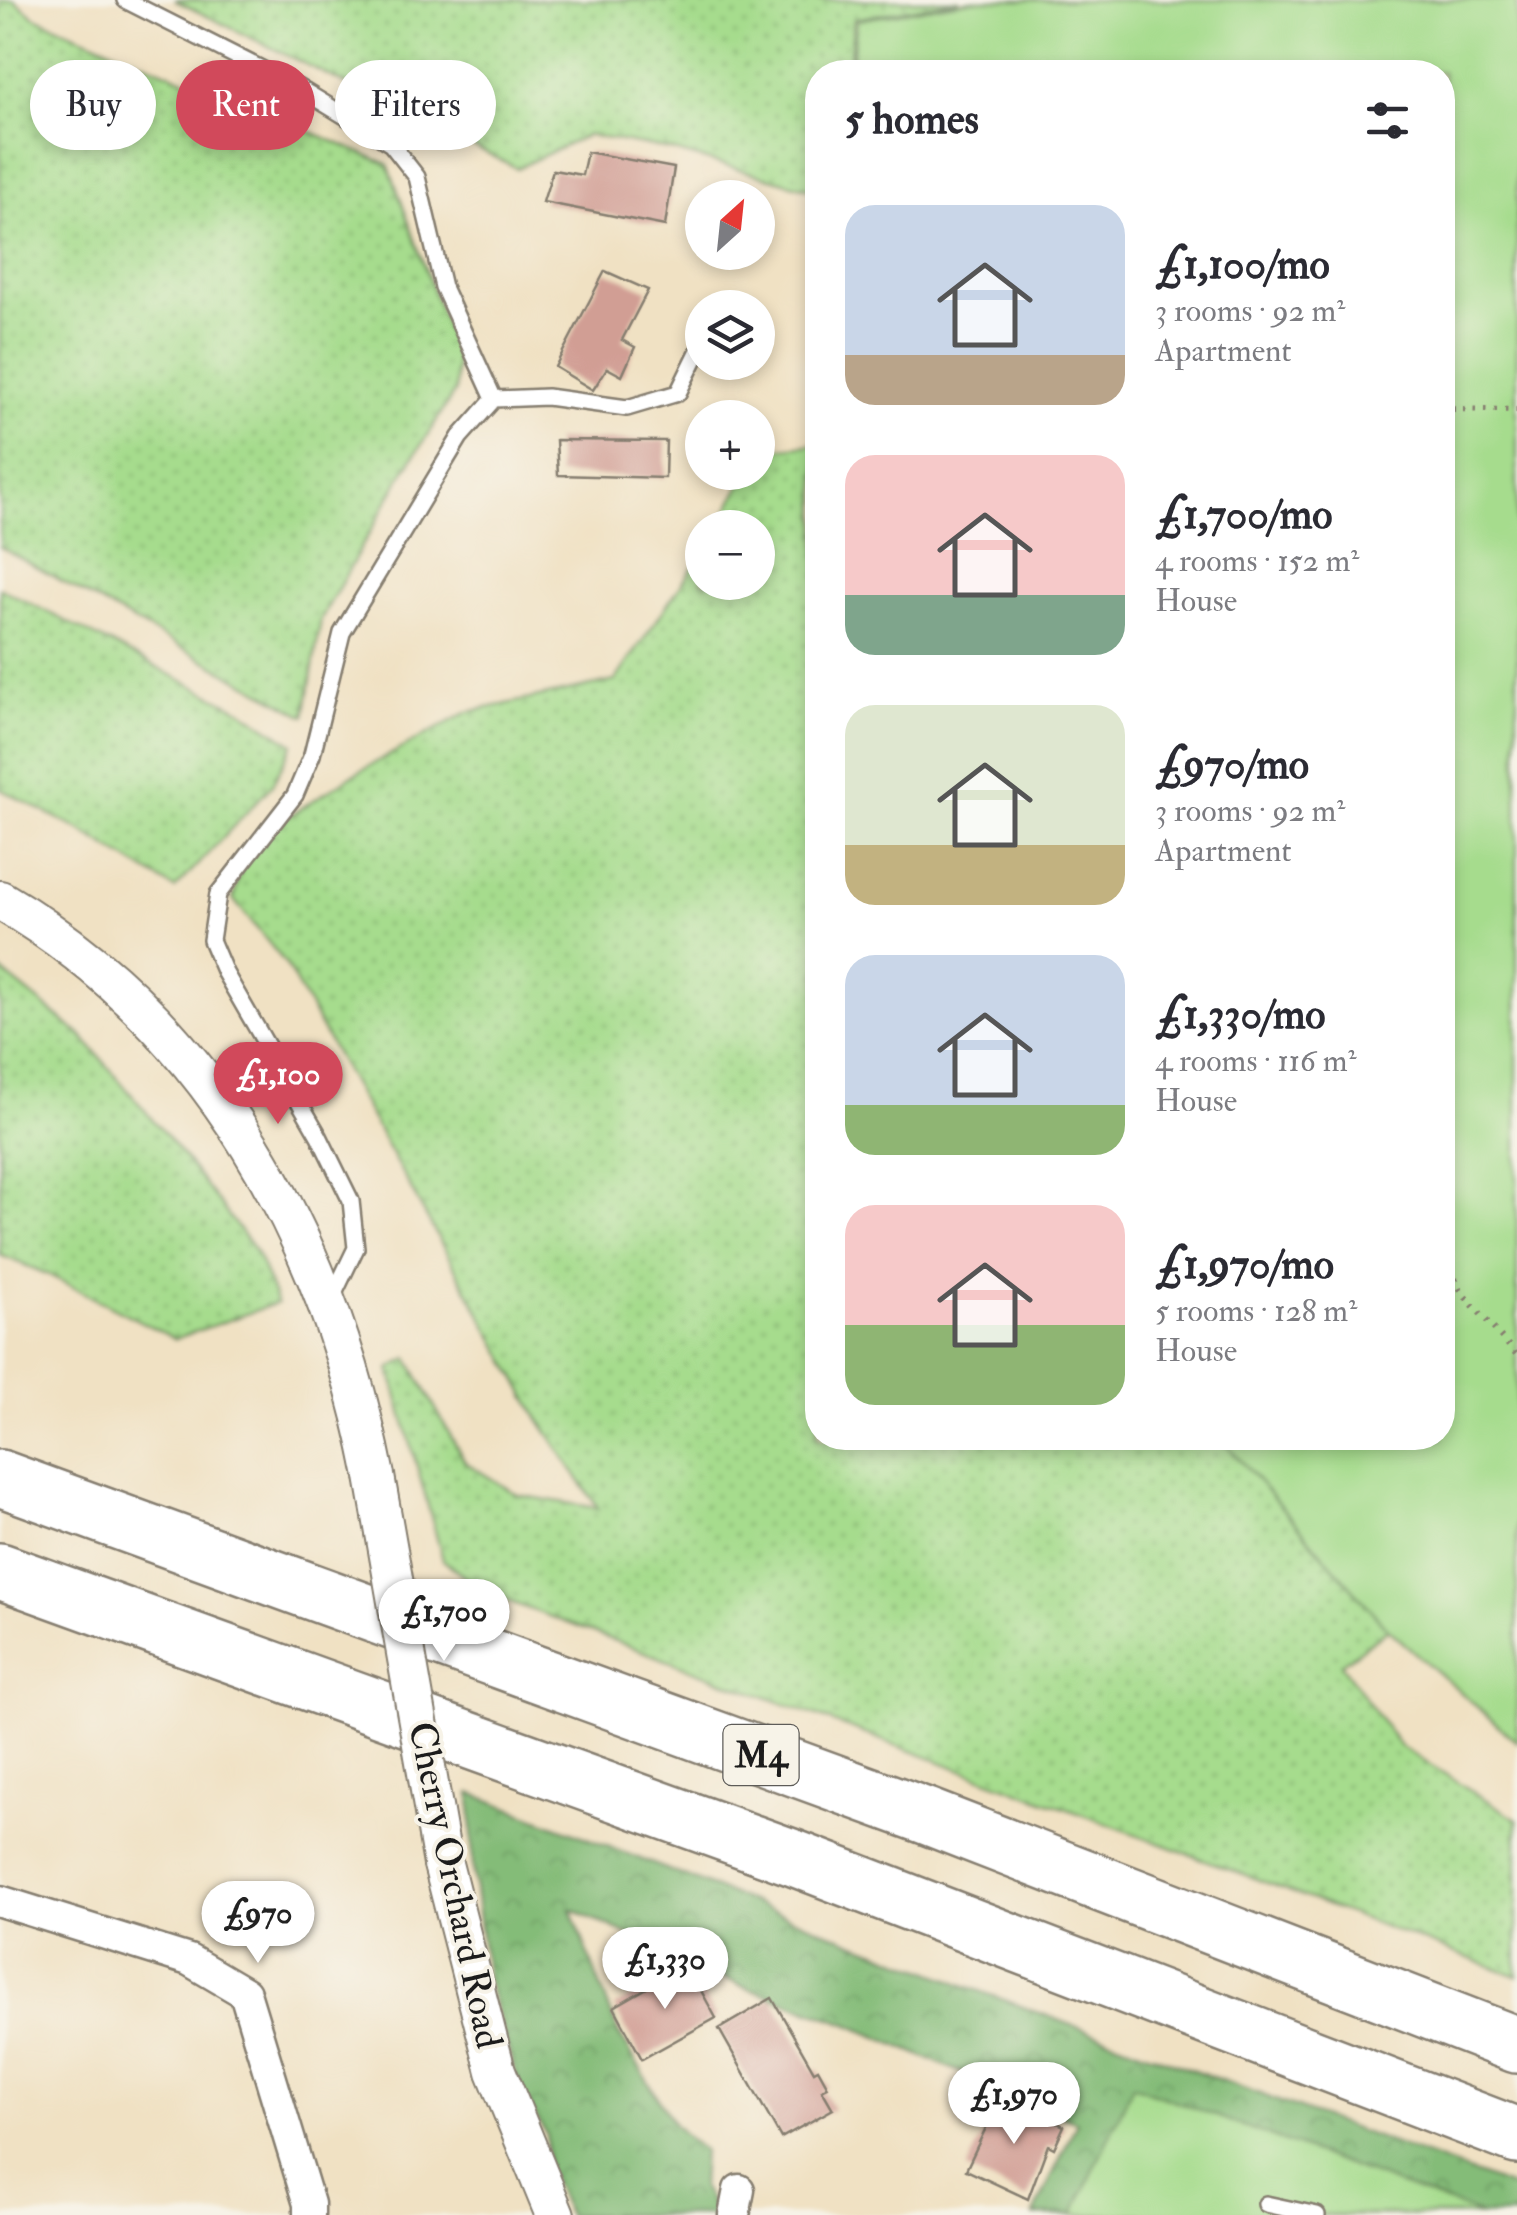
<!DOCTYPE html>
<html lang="en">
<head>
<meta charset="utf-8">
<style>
	:root { --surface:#fff; --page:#f2f2f3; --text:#2b2b33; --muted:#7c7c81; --accent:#d1495b }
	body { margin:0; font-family:"IM FELL Double Pica",serif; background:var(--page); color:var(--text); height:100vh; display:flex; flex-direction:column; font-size:38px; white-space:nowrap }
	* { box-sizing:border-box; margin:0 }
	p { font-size:32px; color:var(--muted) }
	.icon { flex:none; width:55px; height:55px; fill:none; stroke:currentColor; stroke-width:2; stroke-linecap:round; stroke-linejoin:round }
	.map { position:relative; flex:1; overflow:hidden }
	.side { position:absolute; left:805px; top:60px; width:650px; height:1390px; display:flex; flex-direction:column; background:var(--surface); border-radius:40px; box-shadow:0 5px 15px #0003 }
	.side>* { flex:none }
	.top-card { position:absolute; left:30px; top:60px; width:625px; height:90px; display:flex; gap:20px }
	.needle { width:65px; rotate:27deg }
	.controls { position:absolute; left:685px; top:180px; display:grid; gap:20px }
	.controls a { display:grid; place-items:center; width:90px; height:90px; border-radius:50%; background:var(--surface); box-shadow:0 5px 15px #0003; font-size:50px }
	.price { position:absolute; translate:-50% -85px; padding:0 22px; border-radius:35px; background:#fff; color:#222; font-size:32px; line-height:65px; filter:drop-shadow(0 2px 5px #0008) }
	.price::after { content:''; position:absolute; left:50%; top:60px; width:30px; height:22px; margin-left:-15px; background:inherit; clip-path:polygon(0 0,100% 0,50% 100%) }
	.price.selected { background:var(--accent); color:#fff }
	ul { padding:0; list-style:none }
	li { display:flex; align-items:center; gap:30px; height:250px; padding:0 40px }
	li span { display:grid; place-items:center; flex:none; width:280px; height:200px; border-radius:30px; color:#555 }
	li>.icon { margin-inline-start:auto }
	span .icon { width:120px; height:120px; fill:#fffc; stroke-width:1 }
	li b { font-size:42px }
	h2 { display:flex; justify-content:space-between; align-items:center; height:120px; padding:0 40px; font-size:42px }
	.pill { padding:0 35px; border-radius:45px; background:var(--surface); box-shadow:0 5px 15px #0003; font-size:35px; line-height:90px }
	.pill.selected { background:var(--accent); color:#fff }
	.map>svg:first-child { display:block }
	.grass { fill:url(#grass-dots); stroke:#617c54; stroke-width:2.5 }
	.forest { fill:url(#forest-crowns); stroke:#506c4a; stroke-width:2.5 }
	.park { fill:#a6dc8d; stroke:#617c54; stroke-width:2.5 }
	.building { fill:#d19e94 }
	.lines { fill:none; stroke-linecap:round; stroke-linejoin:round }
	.service-casing { stroke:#867e70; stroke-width:20 }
	.minor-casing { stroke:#867e70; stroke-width:35 }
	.tertiary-casing { stroke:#867e70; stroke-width:42 }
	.motorway-casing { stroke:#867e70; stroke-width:60 }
	.path { stroke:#867e70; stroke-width:6; stroke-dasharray:2.5 8; stroke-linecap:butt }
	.service { stroke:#fff; stroke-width:15 }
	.minor { stroke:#fff; stroke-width:30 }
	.tertiary { stroke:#fff; stroke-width:38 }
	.motorway { stroke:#fff; stroke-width:55 }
	.tertiary-bridge-casing { stroke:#867e70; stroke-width:42; stroke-linecap:butt }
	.tertiary-bridge { stroke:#fff; stroke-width:38 }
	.labels { text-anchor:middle; stroke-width:8; stroke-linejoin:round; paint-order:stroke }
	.shield { fill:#f7f3e8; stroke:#5e5c59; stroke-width:2.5 }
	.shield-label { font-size:35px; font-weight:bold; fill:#1c1c1c }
	.street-label { font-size:38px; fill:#1c1c1c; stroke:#f7f3e8 }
</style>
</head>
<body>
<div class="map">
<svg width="1517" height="2215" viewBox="0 0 1517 2215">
	<defs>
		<pattern id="grass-dots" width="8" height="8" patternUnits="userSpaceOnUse" patternTransform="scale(2.5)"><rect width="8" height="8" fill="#a6dc8d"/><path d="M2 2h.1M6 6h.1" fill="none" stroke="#8ebc79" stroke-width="1.8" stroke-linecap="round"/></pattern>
		<pattern id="forest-crowns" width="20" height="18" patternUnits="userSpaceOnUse" patternTransform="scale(2.5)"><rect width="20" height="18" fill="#84bc78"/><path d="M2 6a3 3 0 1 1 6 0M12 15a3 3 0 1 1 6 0" fill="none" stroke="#71a167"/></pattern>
	</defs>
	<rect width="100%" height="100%" fill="#f7f3e8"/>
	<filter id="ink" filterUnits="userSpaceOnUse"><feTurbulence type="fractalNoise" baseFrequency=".01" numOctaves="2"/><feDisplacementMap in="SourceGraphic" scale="20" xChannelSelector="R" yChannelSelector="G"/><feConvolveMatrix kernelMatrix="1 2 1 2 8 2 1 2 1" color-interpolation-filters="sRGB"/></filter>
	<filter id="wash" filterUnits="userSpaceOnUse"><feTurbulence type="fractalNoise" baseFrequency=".0048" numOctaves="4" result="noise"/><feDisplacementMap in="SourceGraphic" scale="40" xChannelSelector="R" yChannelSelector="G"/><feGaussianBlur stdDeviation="2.25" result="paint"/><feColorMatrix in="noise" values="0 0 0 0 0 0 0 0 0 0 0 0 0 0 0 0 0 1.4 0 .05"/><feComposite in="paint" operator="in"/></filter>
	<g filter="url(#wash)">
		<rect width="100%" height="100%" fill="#f0e1c3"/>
		<path class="grass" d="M0,0H14L35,17L388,164L456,355L455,391L401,477L321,619L305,716L0,547Z
			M174,0H960L854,19L848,72H818L817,191L670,150L588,135L517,168Z
			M817,444L818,1438H1221L1388,1629L1341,1664L1400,1746L1517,1819V1976L483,1592L443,1560L390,1369L408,1358L465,1462L518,1495L598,1508L539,1419L285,963L233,899L242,867L269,829L351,776L468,712L615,681L702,554V582H758V528L719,527L747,473L758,472V451Z
			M0,588L241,710L293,744L272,785L175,889L78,829L0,789Z
			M0,970L83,1037L179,1151L256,1252L277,1303L175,1339L47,1274L0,1255Z"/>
		<path class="forest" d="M471,1793L969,1987L1517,2189V2215H1034L1077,2122L847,2024L744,1987L571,1909L618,2032L675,2126L703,2151L701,2188L719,2215H567L547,2166L546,2134L521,2091L487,1981L473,1875Z"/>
		<path class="park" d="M973,0H1517V1742L1388,1629L1221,1438H1442V72H850L857,20Z
			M1133,2085L1481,2215H1073Z"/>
		<g id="blocks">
			<path class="building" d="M587,152L674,168L665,226L543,202L553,170L582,175Z
				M605,271L648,290L622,340L635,347L622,376L607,368L593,390L555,367Z
				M556,440L666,441L665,478L558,475Z
				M687,1965L716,2018L642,2059L614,2007Z
				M772,1998L814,2071L818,2069L828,2087L822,2090L833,2109L781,2138L719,2029Z
				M1001,2096L1064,2126L1054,2148L1048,2145L1028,2199L966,2170Z"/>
		</g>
	</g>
	<g filter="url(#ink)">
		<use href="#blocks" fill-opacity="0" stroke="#867e70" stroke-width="2.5"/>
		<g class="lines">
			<g class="service-casing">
				<path id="service" d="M125,0L299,88L391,144L417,177L443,287L494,399L460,437L342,633L312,755L295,795L218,894L211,940L225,973L319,1136L351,1201L356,1248L330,1302
					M494,399L547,397L627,408L678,393L702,344
					M1266,2204L1317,2215"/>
			</g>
			<g class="minor-casing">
				<path id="minor" d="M0,1901L189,1960L245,1993L309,2204V2215
					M734,2215L739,2190"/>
			</g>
			<g class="tertiary-casing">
				<path id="tertiary" d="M0,900C212,1024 329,1241 375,1476
					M443,1864L496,2071L555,2215"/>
			</g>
			<g class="motorway-casing">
				<path id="motorway" d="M0,1478L926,1816L1517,2045
					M0,1571L794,1858L1517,2136"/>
			</g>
			<path class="path" d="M1442,409L1517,410
				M1442,1250L1462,1293L1517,1355"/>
			<use href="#service" class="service"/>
			<use href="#minor" class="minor"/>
			<use href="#tertiary" class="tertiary"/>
			<use href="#motorway" class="motorway"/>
			<g class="tertiary-bridge-casing">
				<path id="tertiary-bridge" d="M375,1476L443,1864"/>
			</g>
			<use href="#tertiary-bridge" class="tertiary-bridge"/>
		</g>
	</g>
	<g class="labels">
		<rect class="shield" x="723.5" y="1725" width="75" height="60" rx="8"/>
		<g class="shield-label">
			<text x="761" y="1767">M4</text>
		</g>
		<g class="street-label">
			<text transform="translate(456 1885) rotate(78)" y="13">Cherry Orchard Road</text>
		</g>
	</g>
</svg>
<div class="controls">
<a><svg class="needle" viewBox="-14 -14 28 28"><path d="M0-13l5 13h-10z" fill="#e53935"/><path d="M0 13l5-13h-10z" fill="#7c7c81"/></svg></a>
<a><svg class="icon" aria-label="layers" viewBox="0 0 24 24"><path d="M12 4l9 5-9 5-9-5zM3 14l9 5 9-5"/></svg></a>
<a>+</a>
<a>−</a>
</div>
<b class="price selected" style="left:278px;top:1127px">£1,100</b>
<b class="price" style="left:444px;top:1664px">£1,700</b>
<b class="price" style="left:258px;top:1966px">£970</b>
<b class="price" style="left:665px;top:2012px">£1,330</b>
<b class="price" style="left:1014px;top:2147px">£1,970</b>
<div class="top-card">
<a class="pill">Buy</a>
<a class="pill selected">Rent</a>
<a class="pill">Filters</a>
</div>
<section class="side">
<h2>5 homes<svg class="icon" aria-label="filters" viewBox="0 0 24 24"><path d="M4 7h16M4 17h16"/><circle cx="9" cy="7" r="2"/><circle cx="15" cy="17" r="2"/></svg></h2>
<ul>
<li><span style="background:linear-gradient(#c9d6e8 75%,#b9a48a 0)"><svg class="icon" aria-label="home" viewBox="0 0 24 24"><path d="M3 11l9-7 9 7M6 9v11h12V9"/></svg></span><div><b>£1,100/mo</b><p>3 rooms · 92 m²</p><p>Apartment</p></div></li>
<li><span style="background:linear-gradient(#f6c9c9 70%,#7fa58c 0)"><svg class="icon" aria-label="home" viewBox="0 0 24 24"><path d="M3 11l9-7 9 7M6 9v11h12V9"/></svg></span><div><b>£1,700/mo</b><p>4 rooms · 152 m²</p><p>House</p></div></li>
<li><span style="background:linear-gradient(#dfe7d0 70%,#c2b280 0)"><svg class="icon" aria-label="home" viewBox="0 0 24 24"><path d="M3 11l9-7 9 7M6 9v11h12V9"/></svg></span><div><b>£970/mo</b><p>3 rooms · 92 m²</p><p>Apartment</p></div></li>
<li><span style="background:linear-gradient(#c9d6e8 75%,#8fb573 0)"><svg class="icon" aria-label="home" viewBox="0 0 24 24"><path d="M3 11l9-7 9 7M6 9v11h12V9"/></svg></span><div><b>£1,330/mo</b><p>4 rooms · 116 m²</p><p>House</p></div></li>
<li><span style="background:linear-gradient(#f6c9c9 60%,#8fb573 0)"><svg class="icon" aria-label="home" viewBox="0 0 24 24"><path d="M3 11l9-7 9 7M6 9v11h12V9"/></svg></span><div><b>£1,970/mo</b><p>5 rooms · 128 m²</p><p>House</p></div></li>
</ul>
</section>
</div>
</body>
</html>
